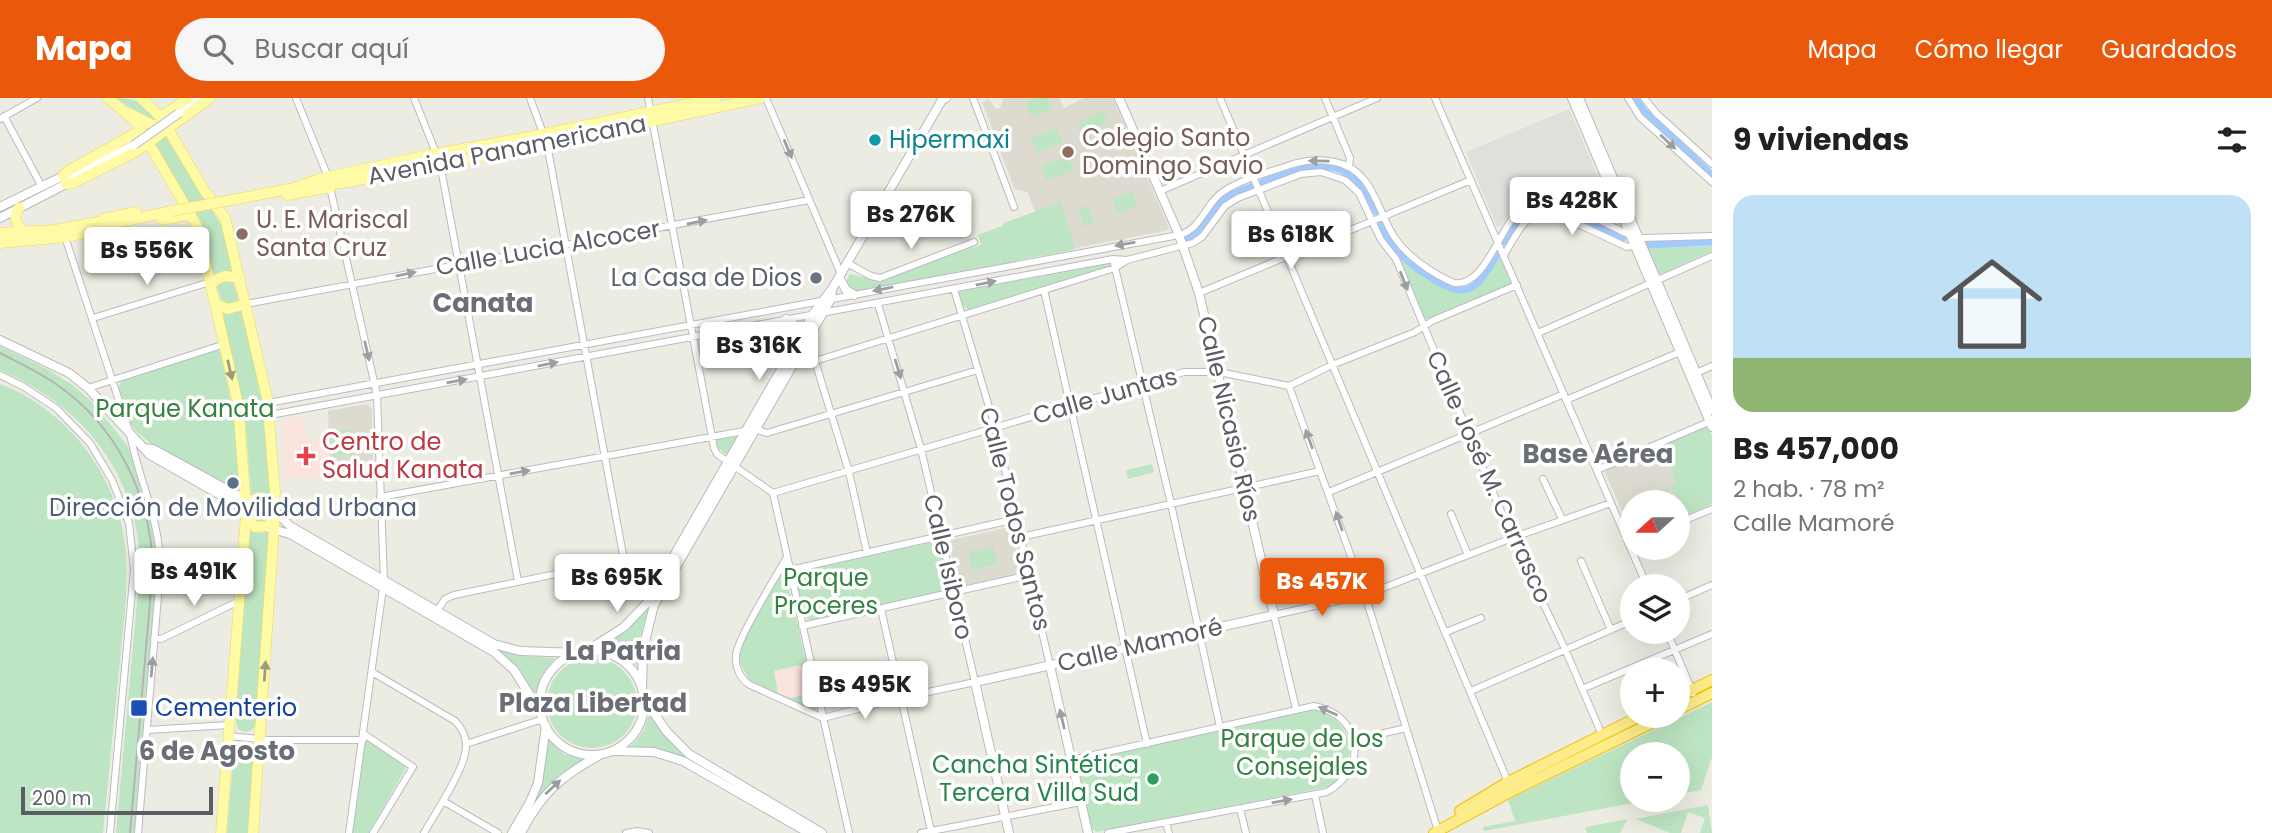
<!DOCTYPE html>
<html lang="es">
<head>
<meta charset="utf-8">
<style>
	:root { --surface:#fff; --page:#f6f6f6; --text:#202124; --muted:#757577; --accent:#ea580c }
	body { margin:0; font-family:Poppins,sans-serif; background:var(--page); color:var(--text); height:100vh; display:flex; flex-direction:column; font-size:26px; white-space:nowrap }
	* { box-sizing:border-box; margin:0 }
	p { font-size:23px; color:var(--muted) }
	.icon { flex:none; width:38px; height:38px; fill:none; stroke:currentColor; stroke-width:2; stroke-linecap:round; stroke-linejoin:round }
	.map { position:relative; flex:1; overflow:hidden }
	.drawer { display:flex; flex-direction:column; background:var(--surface); width:560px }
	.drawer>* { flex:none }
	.needle { width:46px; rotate:249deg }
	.tools { position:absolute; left:1620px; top:392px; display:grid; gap:14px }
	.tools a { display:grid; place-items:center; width:70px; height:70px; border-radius:50%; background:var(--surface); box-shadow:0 7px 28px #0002; font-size:35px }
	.scale { position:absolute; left:21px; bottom:18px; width:192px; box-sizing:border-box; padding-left:7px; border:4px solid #5a5d63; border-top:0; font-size:19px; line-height:24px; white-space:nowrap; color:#5a5d63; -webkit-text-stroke:5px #fff; paint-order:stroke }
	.price { position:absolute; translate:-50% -60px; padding:0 16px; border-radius:7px; background:#fff; color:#222; font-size:23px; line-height:46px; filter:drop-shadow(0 2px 4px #0008) }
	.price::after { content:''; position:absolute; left:50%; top:42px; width:21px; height:16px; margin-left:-10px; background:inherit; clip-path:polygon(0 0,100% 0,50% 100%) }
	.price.current { background:var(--accent); color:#fff }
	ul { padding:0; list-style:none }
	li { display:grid; align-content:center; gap:14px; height:371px; padding:0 21px }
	li span { display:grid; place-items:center; height:217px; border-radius:21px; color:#555 }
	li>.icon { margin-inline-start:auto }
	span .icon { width:126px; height:126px; fill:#fffc; stroke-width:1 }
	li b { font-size:30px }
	h2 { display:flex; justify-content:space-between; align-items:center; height:84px; padding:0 21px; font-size:30px }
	header { display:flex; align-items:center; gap:42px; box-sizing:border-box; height:98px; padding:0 35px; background:var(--accent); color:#fff }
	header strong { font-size:33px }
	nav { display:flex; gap:38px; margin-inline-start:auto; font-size:24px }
	.search { width:490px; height:63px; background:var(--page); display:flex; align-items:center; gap:18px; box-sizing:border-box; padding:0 24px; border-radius:38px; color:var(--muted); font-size:26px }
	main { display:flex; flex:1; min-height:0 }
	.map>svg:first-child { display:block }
	.industrial { fill:#e1dfda }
	.education { fill:#dddbd0 }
	.medical { fill:#fbe3de }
	.green { fill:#bee5c3; fill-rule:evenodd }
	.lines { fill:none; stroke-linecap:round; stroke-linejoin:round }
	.canal { stroke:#a1cbff; stroke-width:7 }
	.street-casing { stroke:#babbc1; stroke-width:8 }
	.secondary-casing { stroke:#b8bac1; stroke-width:10 }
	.primary-casing { stroke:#f1d758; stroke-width:11 }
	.highway-casing { stroke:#efbf01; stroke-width:12 }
	.street { stroke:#fff; stroke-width:6 }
	.secondary { stroke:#fff; stroke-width:8 }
	.primary { stroke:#fffaa6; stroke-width:10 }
	.highway { stroke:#fcec8a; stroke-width:10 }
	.tram { stroke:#b3b4b4; stroke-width:2 }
	.secondary-bridge-casing { stroke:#b8bac1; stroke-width:10; stroke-linecap:butt }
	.primary-bridge-casing { stroke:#f1d758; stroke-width:11; stroke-linecap:butt }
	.secondary-bridge { stroke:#fff; stroke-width:8 }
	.primary-bridge { stroke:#fffaa6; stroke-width:10 }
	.oneway { fill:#9c9ea1 }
	.oneway2 { fill:#9c9c7e }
	.culture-dot { fill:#0f9aa8; stroke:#fff; stroke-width:2.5 }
	.education-dot { fill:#8d6e63; stroke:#fff; stroke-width:2.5 }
	.worship-dot { fill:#6b7280; stroke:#fff; stroke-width:2.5 }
	.health-dot { fill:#e0444e; stroke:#fff; stroke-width:2.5 }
	.service-dot { fill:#5c6f8a; stroke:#fff; stroke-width:2.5 }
	.transit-dot { fill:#1a4fb4; stroke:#fff; stroke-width:2.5 }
	.leisure-dot { fill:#2e9e5b; stroke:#fff; stroke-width:2.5 }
	.labels { text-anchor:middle; stroke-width:7; stroke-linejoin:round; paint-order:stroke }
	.education-label { font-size:24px; fill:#785e54; stroke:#fff; text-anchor:start }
	.culture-label { font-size:24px; fill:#0d838f; stroke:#fff; text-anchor:start }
	.street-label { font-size:24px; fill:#5a5d63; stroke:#fff }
	.worship-label { font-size:24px; fill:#5b616d; stroke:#fff; text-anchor:end }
	.park-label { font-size:24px; fill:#348140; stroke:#fff }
	.health-label { font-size:24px; fill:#be3a42; stroke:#fff; text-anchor:start }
	.service-label { font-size:24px; fill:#4e5e75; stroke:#fff }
	.transit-label { font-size:24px; fill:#164399; stroke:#fff; text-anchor:start }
	.leisure-label { font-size:24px; fill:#27864d; stroke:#fff; text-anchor:end }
	.neighbourhood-label { font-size:26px; font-weight:bold; fill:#6b6f75; stroke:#fff }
</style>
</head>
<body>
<header>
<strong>Mapa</strong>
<div class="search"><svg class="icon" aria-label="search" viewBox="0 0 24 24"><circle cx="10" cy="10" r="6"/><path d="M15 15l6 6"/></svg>Buscar aquí</div>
<nav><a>Mapa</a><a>Cómo llegar</a><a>Guardados</a></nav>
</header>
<main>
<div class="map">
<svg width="1712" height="735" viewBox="0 0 1712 735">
	<rect width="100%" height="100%" fill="#edece2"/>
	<path class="industrial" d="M1569,11L1608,102L1609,111L1604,114H1595L1559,97L1546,95L1534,96L1518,105L1502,127L1497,129L1466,54Z"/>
	<path class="education" d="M1003,0H1059L1064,10L1084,0H1113L1169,130L1165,133L1075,150L1073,148L1061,105L1035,114L1028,95L1014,90L982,4L989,1L996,11L1000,10Z
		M366,306L372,310L373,377L330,379L328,313Z
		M1661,348L1676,385L1672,388L1684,417L1678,420V404H1633V437L1605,375L1607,371Z
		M1010,429L1013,430L1022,472L1020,475L958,489L949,445L951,442Z"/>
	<path class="medical" d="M303,318L307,342H329L330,379L285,380L281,324Z
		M801,567L808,596L790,600L778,594L774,574Z"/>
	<path class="green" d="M116,0C140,0 146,10 160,28L151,24Z
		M1037,0H1048L1052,11L1031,19L1026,4Z
		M1103,13L1107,24L1082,35L1078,24Z
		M1057,30L1063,44L1037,55L1031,40Z
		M165,37L222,128L234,175L214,179L201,125L154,44Z
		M1068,58L1073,72L1047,83L1041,68Z
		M1132,93L1138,107L1118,116L1112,101Z
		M1061,104L1075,150L1072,152L855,193L848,190L846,183L850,176L882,183L951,156L981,147L978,137L1002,128L1004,125Z
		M1089,108L1093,126L1083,128L1079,110Z
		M1712,148V153L1661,176H1657L1646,150Z
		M1396,156C1414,169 1451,204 1472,191C1484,184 1492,168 1499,157L1511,185L1510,187L1427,222L1423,218Z
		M1110,165L1111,169L969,212L962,208L958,194Z
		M223,181L233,184L239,203L232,208L222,204L217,189Z
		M242,211L262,300L270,397L261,394L251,396L245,320L222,213Z
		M0,248L47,271L74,288L92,304L127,347L134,363L156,437L158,475L135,735H116L140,471C139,377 84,308 0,272Z
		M213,252H218L221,256L234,318L240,384L235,391H231L150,345L137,334L130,325L118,290L121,284L126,281Z
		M0,286C67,311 116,376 125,446C127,464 126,483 126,501L103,735H0Z
		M1705,329H1708L1712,338V406L1685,418L1671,387L1676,385L1661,348Z
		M351,332L352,357L333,358L332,333Z
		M740,338L729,359L717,349L716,342Z
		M1152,366L1154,374L1128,381L1126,372Z
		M1667,390L1673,404H1639L1638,402Z
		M251 415a9 9 0 1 1 18 0a9 9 0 1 1-18 0Z
		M249,433L259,435L269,434L256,625L252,632L245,634L238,631L236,623Z
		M938,443L950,490L948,492L811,523L806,520L795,480L799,474Z
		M993,448L997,466L972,472L968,454Z
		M785,473L817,610L815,613L749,582L740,565V556L745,540L776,485ZM801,567L808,596L790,600L778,595L774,573Z
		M650,505L639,543V569L622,556L602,548L629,530Z
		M488,546L524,558L555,560L541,578L535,598L518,573Z
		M547 605a45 45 0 1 1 90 0a45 45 0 1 1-90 0Z
		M1712,604V659L1701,692L1678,696V656H1633V702H1649L1484,733L1483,729L1515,723L1508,702Z
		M1313,612C1354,619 1363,667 1328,689L1097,734L1090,730L1076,667L1081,663Z
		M650,613L670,643L693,663L666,653L630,650L644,632Z
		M365,641L407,668L369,735H351Z
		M547,641L564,656L584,662L554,682L535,704L543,683Z
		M244,644L251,647L253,655L248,735H227L234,653L237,646Z
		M1708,707L1712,735H1700L1705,720L1688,714L1681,735H1670L1636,721Z
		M1628,721L1620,735H1587L1585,729Z"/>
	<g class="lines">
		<path class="canal" d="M1635,0L1644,13L1712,77
			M1263,84C1314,65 1350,53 1376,113
			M1381,126C1384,135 1388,143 1394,150C1407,164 1449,198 1468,191C1481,186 1489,169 1496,158
			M1187,140C1201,133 1205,121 1215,110C1225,98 1237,94 1250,89
			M1505,144C1512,134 1518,120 1527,113C1549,96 1601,130 1623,140
			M1648,147L1712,144"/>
		<g class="street-casing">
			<path id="street" d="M296,0L328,79
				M414,0L440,65L518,483
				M530,0L547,46L624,462L659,488
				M648,0L714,350L717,356L773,395L1184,274H1219L1289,288L1332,267L1415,234L1432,223L1517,187
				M766,0L841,176
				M973,0L1014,109
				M1220,0L1508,684
				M1325,0L1350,60L1349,69
				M1435,0L1647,488
				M1628,0L1640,19L1712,84
				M1644,0L1657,16L1712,66
				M4,18L42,89
				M0,21L37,0
				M330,89L377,297L384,483L349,735
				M1160,93L1377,0
				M65,139L130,336C139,384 162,425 160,475L138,735
				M1504,157C1516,138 1525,113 1550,113L1627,149L1639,147
				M1113,161L1171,406L1220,629
				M847,165L871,178L880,180L974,144
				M954,191L995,329L1050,568
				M1044,192L1147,646
				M1199,195L1471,82
				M246,206L809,102
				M93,220L210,184
				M1538,235L1712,158
				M796,249L815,263L849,374L867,455
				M815,263L1115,170L1127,162
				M1694,276L1712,268
				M0,277L24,289L56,310L90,345L112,382L129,425L134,471L110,735
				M1289,288L1365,497L1438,733
				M88,290L225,246
				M1566,302L1680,254
				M268,305L1179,137C1202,131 1205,105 1224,93C1244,80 1271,74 1293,66C1307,62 1321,61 1335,64C1374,72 1376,112 1395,140C1408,159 1433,176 1454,185C1494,190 1502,98 1544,101C1567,103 1607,127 1630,137L1642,140L1712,138
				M270,317L1113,161L1127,162L1193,145L1202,139L1225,108L1238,100L1301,76L1321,74L1345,82L1359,95L1381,142L1396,161L1512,440L1565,551L1602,637
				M1597,372L1711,323
				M1543,381L1562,421
				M1329,394L1564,296
				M773,395L849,735
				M380,399L755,331L767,335L978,272
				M1451,416L1468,457
				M1678,425L1712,411
				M1021,439L1320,373
				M787,459C776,479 737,540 736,558C735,569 740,581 750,587L823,620
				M1581,463L1611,532
				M790,472L1016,421
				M1678,502L1712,487
				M881,511L931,733
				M437,513L445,501L454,497L624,462
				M802,528L1030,477
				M1446,534L1481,520
				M1667,534L1693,595
				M154,541H161L239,503
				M372,574L455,623C462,630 466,637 466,647C467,669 435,715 424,735
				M1582,591L1712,536
				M1471,593L1633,522
				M1296,611L1274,517L1365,497L1512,440L1611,405
				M823,620L900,600L975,584L921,351L878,206
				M147,632L229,627
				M364,636L413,669L373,735
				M229,638L268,642H363
				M1354,642L1406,630
				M466,646L543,621
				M1071,662L1314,608C1362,617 1369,670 1327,694L1108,735
				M1315,697L1323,735
				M443,703L498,735
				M1240,711L1246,735
				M1166,725L1169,735
				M626,735L637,733L649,735
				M921,735L1081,704"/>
		</g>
		<g class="secondary-casing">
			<path id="secondary" d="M1572,0L1712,329
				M1579,0L1712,312
				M179,15L200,0
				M0,109L63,78L67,79
				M0,120L66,86L71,79L134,47
				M839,179L846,192L854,197
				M786,221L794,227L801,240
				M0,242L69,275L88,290L150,357L238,407L246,413
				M144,350L153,351L237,397L248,400
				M275,413L290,428L494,546L520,553L580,555
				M269,430L290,436L494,554L514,572L541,615
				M540 605a52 52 0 1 1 104 0a52 52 0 1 1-104 0Z
				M585,554L624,529L646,506L813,216L832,191L942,2L946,0
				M1050,568L1088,735
				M642,591L643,551L654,507L831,201L832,191
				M643,599L667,634L689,656L822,735
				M614,653L654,654L683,663L809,735
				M512,735L530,704L538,685L546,628
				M521,735C541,696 560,679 598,658
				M1009,735L975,584L1274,517L1199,195L1179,137L1119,0"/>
		</g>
		<g class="primary-casing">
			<path id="primary" d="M108,0L135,23L141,32L197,128L238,306L246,410
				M141,0L161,19L204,92L225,120L267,300L275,394L274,409
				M129,15L150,26L167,30
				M161,19L188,0
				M63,78L68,73L141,32
				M66,86L73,85L137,53L210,0
				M322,86L342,85L556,44L760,0
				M287,97L331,89
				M226,103L294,90L319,81L429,57L539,37L716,0
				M19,110C13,119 15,126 24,133
				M103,121L136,114
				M162,122L191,116
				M0,135L55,132L98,124L114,125
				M0,145L65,139L100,132L116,125L172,113
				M210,184L225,178L240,180
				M215,206L228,211L246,206
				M221,735L246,418
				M253,735L275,415L272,406L261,400C250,401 244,409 247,420L255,429L268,428L275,418"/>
		</g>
		<g class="highway-casing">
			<path id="highway" d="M1678,599L1712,582
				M1678,612L1712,595
				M1460,713L1508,684L1640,618
				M1434,735L1512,693L1666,618"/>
		</g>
		<use href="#street" class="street"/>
		<use href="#secondary" class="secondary"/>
		<use href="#primary" class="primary"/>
		<use href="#highway" class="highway"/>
		<path class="tram" d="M0,255C19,265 39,274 56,286C117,328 150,396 153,469L130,735"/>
		<g class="secondary-bridge-casing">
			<path id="secondary-bridge" d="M134,47L179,15"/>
		</g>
		<g class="primary-bridge-casing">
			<path id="primary-bridge" d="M172,113L226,103"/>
		</g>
		<use href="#secondary-bridge" class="secondary-bridge"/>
		<use href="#primary-bridge" class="primary-bridge"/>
	</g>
	<defs><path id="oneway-solid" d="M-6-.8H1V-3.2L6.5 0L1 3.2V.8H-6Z" transform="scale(1.75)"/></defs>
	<g class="oneway">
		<use href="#oneway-solid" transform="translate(1668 44) rotate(43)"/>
		<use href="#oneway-solid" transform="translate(788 51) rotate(67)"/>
		<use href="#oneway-solid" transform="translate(1319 63) rotate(-179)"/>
		<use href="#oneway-solid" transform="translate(697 124) rotate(-11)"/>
		<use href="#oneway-solid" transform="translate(1125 146) rotate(170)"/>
		<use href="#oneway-solid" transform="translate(406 176) rotate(-11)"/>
		<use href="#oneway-solid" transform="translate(1404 183) rotate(68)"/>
		<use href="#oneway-solid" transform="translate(986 185) rotate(-11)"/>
		<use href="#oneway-solid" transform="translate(883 191) rotate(169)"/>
		<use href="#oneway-solid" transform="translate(367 253) rotate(77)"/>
		<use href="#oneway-solid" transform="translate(548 266) rotate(-11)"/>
		<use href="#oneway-solid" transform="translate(898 271) rotate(73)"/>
		<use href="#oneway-solid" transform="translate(457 283) rotate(-10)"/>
		<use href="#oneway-solid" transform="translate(1309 341) rotate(-110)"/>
		<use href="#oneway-solid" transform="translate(520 374) rotate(-10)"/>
		<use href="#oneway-solid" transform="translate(1339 423) rotate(-109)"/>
		<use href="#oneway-solid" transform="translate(152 569) rotate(-85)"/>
		<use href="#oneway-solid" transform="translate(1328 613) rotate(-156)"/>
		<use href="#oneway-solid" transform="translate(1062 621) rotate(-103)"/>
		<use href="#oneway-solid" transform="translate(553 689) rotate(-43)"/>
		<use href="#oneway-solid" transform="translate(1282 703) rotate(-10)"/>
	</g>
	<g class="oneway2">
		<use href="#oneway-solid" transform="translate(230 272) rotate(77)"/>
		<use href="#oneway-solid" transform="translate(265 573) rotate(-86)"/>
	</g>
	<circle class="culture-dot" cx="875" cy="42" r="7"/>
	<g class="education-dot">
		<circle cx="1068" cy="54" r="7"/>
		<circle cx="242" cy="136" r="7"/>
	</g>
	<circle class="worship-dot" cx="816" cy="180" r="7"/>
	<path class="health-dot" d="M302.5 347.5h7v7h7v7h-7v7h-7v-7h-7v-7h7z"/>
	<circle class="service-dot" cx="233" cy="385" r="7"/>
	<rect class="transit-dot" x="130" y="601" width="18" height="18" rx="3.5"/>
	<circle class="leisure-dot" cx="1153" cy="681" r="7"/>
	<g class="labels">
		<g class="education-label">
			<text x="1082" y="48">Colegio Santo<tspan x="1082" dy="28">Domingo Savio</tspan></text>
			<text x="256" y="130">U. E. Mariscal<tspan x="256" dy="28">Santa Cruz</tspan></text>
		</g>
		<g class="culture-label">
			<text x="889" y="50">Hipermaxi</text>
		</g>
		<g class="street-label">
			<text transform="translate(507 52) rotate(-11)" y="8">Avenida Panamericana</text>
			<text transform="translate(548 150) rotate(-10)" y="8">Calle Lucia Alcocer</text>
			<text transform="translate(1105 298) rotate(-16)" y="8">Calle Juntas</text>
			<text transform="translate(1229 321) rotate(77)" y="8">Calle Nicasio Ríos</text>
			<text transform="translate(1489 379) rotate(66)" y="8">Calle José M. Carrasco</text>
			<text transform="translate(1015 421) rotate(76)" y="8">Calle Todos Santos</text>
			<text transform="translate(948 469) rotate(77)" y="8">Calle Isiboro</text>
			<text transform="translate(1140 547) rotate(-13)" y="8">Calle Mamoré</text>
		</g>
		<g class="worship-label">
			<text x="802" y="188">La Casa de Dios</text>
		</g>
		<g class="park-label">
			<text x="185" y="319">Parque Kanata</text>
			<text x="826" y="488">Parque<tspan x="826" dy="28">Proceres</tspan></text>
			<text x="1302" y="649">Parque de los<tspan x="1302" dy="28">Consejales</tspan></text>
		</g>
		<g class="health-label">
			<text x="322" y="352">Centro de<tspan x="322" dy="28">Salud Kanata</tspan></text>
		</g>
		<g class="service-label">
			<text x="233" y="418">Dirección de Movilidad Urbana</text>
		</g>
		<g class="transit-label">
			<text x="155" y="618">Cementerio</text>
		</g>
		<g class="leisure-label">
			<text x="1139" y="675">Cancha Sintética<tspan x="1139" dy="28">Tercera Villa Sud</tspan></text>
		</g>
		<g class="neighbourhood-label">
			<text x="483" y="214">Canata</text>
			<text x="1598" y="365">Base Aérea</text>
			<text x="623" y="562">La Patria</text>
			<text x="593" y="614">Plaza Libertad</text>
			<text x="217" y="662">6 de Agosto</text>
		</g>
	</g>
</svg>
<div class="tools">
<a><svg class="needle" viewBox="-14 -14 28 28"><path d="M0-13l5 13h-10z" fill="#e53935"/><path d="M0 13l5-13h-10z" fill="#757577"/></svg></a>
<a><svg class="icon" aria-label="layers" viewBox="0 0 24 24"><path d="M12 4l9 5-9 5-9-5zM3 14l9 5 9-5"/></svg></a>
<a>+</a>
<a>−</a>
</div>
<div class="scale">200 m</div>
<b class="price" style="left:1572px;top:139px">Bs 428K</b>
<b class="price" style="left:911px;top:153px">Bs 276K</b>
<b class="price" style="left:1291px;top:173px">Bs 618K</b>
<b class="price" style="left:147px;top:189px">Bs 556K</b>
<b class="price" style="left:759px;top:284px">Bs 316K</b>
<b class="price" style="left:194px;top:510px">Bs 491K</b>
<b class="price" style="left:617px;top:516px">Bs 695K</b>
<b class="price current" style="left:1322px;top:520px">Bs 457K</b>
<b class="price" style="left:865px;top:623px">Bs 495K</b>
</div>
<section class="drawer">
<h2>9 viviendas<svg class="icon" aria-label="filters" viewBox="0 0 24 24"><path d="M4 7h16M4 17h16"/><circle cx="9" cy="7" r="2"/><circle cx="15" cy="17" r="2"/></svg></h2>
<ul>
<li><span style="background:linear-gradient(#bfe0f5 75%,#8fb573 0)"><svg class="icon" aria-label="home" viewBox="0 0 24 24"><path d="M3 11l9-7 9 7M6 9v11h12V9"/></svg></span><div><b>Bs 457,000</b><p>2 hab. · 78 m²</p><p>Calle Mamoré</p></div></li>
</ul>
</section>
</main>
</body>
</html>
